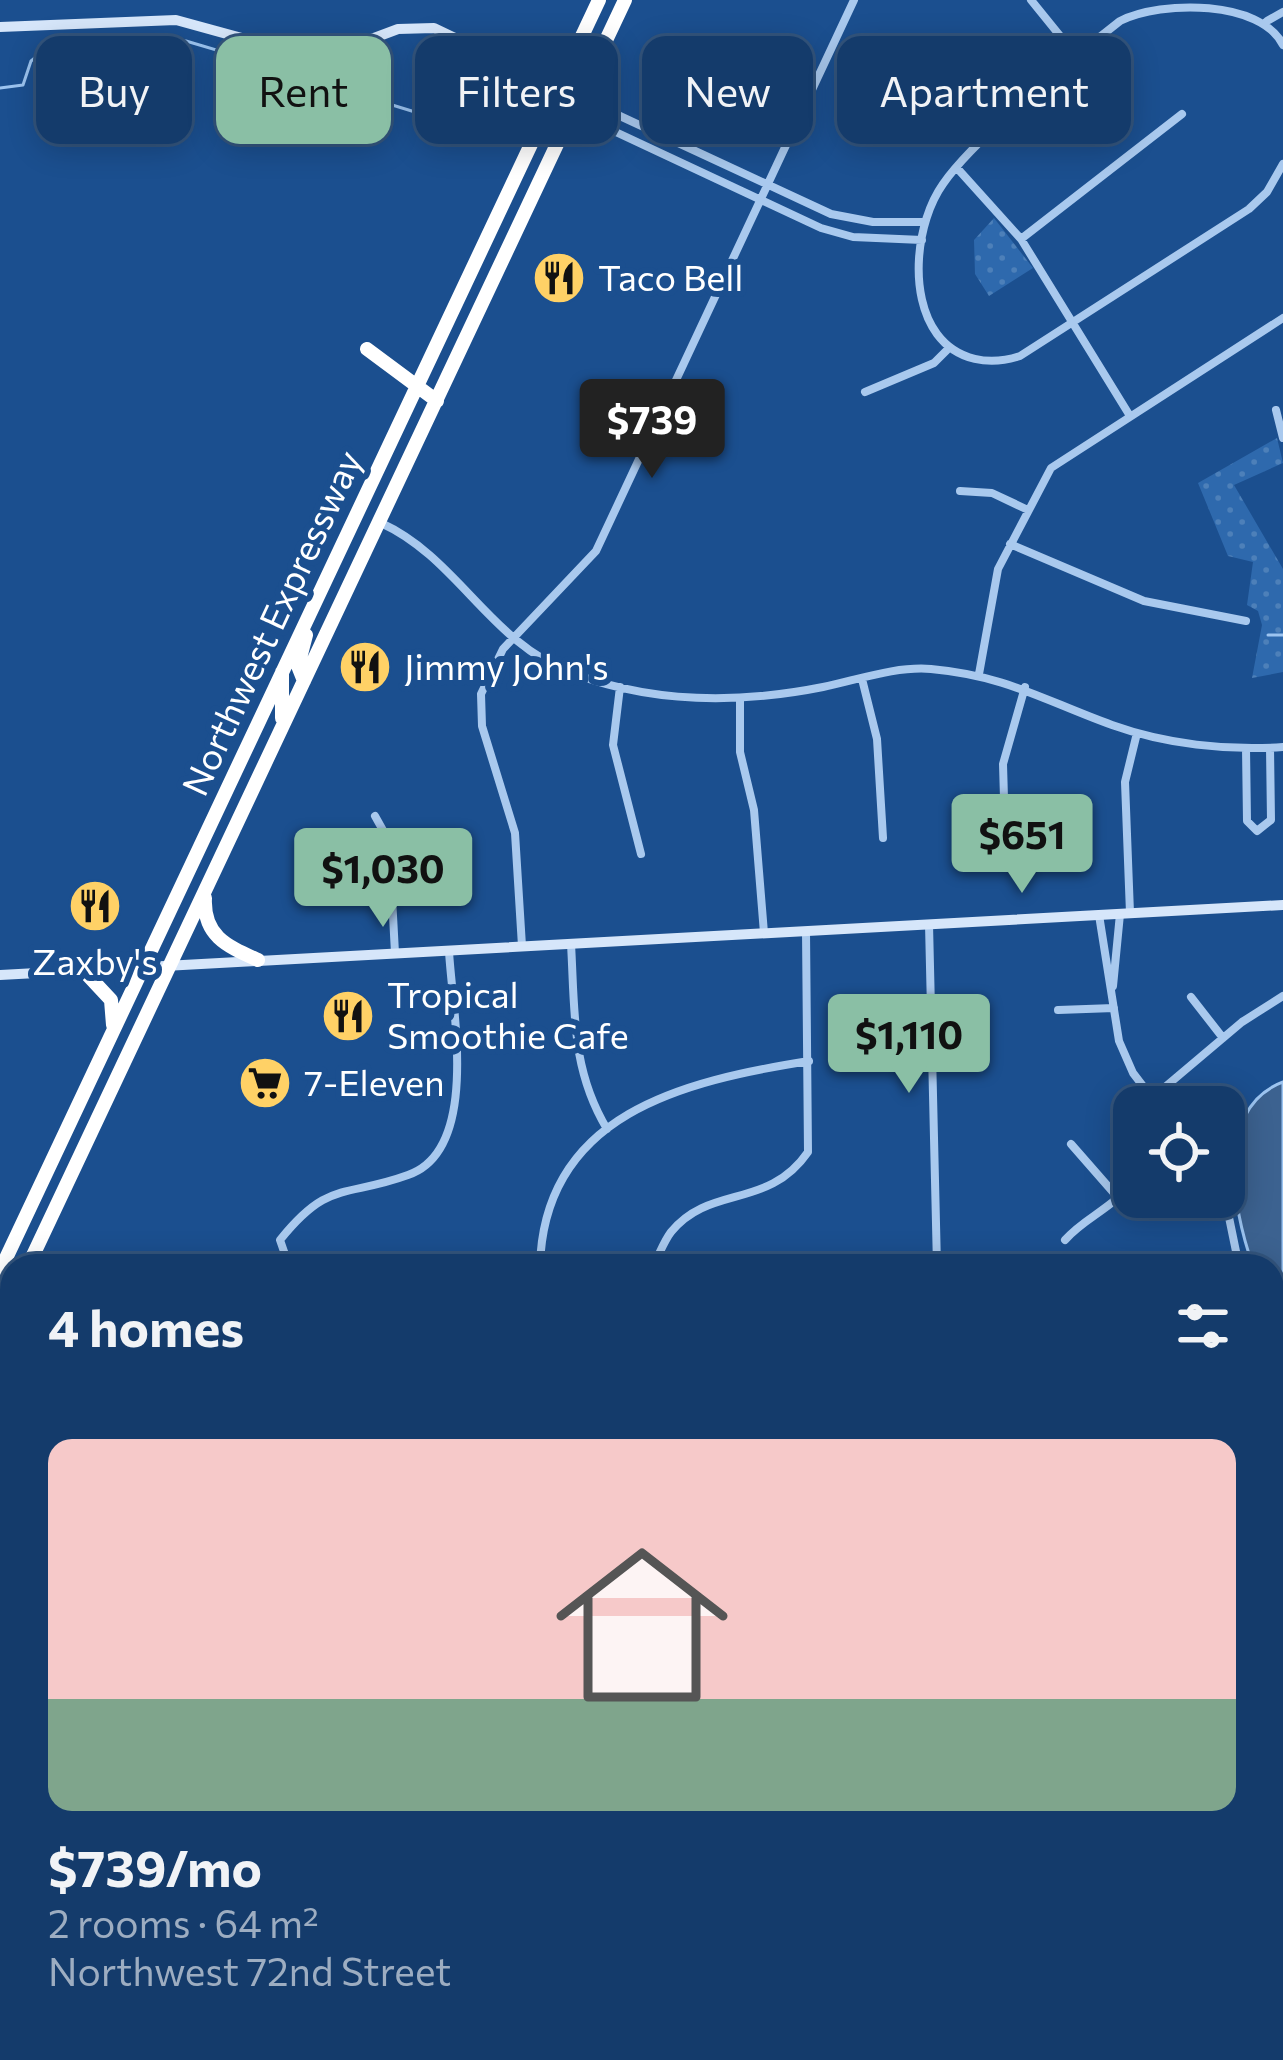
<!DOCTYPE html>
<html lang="en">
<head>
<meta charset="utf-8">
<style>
	:root { --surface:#143b6b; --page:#1d4271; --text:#f1f3f6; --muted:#9dadc1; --line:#33557e; --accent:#8abfa5 }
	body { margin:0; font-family:Commissioner,sans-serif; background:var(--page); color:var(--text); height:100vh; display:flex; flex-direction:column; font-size:45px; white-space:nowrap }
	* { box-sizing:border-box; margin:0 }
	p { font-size:39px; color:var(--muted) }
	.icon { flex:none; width:66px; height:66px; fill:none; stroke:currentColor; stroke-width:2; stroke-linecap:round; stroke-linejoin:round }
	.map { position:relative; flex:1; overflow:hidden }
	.side { position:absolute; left:0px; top:1254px; width:1284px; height:807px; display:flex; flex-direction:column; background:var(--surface); border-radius:36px 36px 0 0; box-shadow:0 6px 30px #0003,0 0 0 3px var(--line) }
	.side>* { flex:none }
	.hud { position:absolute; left:36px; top:36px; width:1212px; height:108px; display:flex; gap:24px }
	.controls { position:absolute; left:1113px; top:1086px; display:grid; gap:24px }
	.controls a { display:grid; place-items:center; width:132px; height:132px; border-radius:24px; background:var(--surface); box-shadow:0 6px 30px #0003,0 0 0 3px var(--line); font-size:60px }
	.price { position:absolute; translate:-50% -102px; padding:0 27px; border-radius:12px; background:var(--accent); color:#111; font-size:39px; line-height:78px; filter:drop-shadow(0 3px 6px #0008) }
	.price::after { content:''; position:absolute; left:50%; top:72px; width:36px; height:27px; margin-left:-18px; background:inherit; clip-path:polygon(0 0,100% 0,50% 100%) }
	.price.current { background:#222; color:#fff }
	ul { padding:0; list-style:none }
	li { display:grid; align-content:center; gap:24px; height:636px; padding:0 48px }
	li span { display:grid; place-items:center; height:372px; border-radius:24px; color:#555 }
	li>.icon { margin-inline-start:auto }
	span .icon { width:216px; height:216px; fill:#fffc; stroke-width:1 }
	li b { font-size:51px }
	h2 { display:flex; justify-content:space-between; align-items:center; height:144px; padding:0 48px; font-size:51px }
	.tag { padding:0 42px; border-radius:24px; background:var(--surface); box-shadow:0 6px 30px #0003,0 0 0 3px var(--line); font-size:42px; line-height:108px }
	.tag.current { background:var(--accent); color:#111 }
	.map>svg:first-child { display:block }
	.park { fill:url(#park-dots) }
	.water { fill:#3c6290; stroke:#9cc4f0; stroke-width:3 }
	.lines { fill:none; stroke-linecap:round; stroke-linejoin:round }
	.stream { stroke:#9cc4f0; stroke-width:3 }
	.street { stroke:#a9c9ee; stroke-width:8 }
	.secondary { stroke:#d6e6fa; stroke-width:10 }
	.highway { stroke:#fff; stroke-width:14 }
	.labels { text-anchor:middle; stroke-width:12; stroke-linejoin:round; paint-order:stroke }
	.poi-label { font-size:36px; fill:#fff; stroke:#1b4f8f; text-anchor:start }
	.street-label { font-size:36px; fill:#fff; stroke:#1b4f8f }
</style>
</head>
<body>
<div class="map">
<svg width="1283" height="2060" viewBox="0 0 1283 2060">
	<defs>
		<pattern id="park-dots" width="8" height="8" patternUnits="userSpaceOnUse" patternTransform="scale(3)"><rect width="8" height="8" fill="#2e69ad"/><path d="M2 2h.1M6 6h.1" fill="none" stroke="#4d80b9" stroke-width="1.8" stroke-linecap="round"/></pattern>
	</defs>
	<rect width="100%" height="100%" fill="#1b4f8f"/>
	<path class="park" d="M994,218L1033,268L989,296L975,274L974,240Z
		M1277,438L1283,463L1234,485L1283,569V672L1252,678L1262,625L1258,611L1247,605L1253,562L1228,556L1198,483Z"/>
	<path class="water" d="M1283,1082V1308L1272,1295V1266H1253C1233,1209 1214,1108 1283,1082Z"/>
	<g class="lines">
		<path class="stream" d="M298,76L493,136
			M0,88L23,85L31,61L41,53L111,43L186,41L277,68
			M1268,635H1283
			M1229,1183L1241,1178
			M1192,1211L1201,1197
			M380,2049L400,2060
			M433,2060H482"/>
		<path class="street" d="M1031,0L1078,58
			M1267,21L1283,12
			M1283,45C1261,0 1162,0 1120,21C1075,56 973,140 943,184C916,222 908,295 937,334C957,361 990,366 1020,356L1249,209L1267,192L1283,164
			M579,97L831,214L873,222H925
			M573,112L821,228L853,237L922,240
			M957,168L1021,239L1130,416
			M1021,239L1182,114
			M865,392L934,363L949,348
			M1276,410L1283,438
			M960,491L992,493L1028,510
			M381,523C458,558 490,643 572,673C654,704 738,704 823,687C857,680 896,666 931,669C1007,676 1043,700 1112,725C1165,744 1227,751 1283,747
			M1010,544L1144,601L1246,621
			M979,674L998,569L1051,468L1283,318
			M862,679L877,739L883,838
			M620,687L613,745L641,854
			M740,701V752L754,810L764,933
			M1246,748L1247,821L1257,831L1271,820L1270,748
			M375,816L389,841L395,953
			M1005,833L1003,764L1025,687
			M1130,913L1125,782L1137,733
			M1099,915L1119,1041L1133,1073L1159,1107
			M929,924L937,1266
			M571,944C575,1012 571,1069 607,1129
			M522,946L515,833L482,726L481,694L503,649L596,551L854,0
			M1113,986L1120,914
			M1191,997L1223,1038
			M1058,1010L1114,1008
			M1152,1098L1242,1022L1283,996
			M1071,1144L1120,1200
			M1224,1193L1239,1266
			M1065,1240C1087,1215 1118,1207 1134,1177
			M289,1266L280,1240C329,1179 345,1198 408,1175C481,1150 452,1009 449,951
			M540,1266C544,1114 683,1081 809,1061
			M559,1266H615
			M653,1266C659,1255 664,1241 671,1232C710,1184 768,1210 808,1152L806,931
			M1272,1312L1283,1324
			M1272,1414L1283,1413
			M1272,1580L1283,1579
			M0,1592L12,1591
			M1272,1616L1277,1798
			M1272,1828L1283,1844
			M903,2049L907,2060"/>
		<path class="secondary" d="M0,27L176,20L318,59L398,29L434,28L579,97
			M505,65L526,88L572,112
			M0,975L1283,905"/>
		<path class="highway" d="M525,72L570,61
			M367,349L437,401
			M282,672V718
			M304,681L298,666L306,635
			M205,898C203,936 227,946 258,960
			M83,970L111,1000L113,1025
			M28,1266L625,0
			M0,1271L599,0
			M0,1326L12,1301"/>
	</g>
	<defs>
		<g id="restaurant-disc" transform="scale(2.7)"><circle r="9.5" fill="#ffd166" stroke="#1b4f8f"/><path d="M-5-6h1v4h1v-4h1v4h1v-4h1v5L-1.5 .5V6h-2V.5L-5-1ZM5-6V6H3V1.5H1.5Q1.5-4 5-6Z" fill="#111"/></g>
		<g id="supermarket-disc" transform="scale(2.7)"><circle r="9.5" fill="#ffd166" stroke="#1b4f8f"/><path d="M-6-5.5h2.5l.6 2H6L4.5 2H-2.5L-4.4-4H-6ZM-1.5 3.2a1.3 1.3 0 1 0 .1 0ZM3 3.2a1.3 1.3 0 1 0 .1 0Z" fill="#111"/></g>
	</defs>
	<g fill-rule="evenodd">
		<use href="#restaurant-disc" x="559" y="278"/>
		<use href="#restaurant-disc" x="365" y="667"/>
		<use href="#restaurant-disc" x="95" y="906"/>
		<use href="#restaurant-disc" x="348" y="1016"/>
		<use href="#supermarket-disc" x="265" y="1083"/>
	</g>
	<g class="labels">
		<g class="poi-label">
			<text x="598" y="291">Taco Bell</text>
			<text x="404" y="680">Jimmy John's</text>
			<text x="95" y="975" text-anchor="middle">Zaxby's</text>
			<text x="387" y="1008">Tropical<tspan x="387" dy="41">Smoothie Cafe</tspan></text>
			<text x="304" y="1096">7-Eleven</text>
		</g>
		<g class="street-label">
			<text transform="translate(272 623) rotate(-65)" y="13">Northwest Expressway</text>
		</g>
	</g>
</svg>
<div class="controls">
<a><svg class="icon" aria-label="locate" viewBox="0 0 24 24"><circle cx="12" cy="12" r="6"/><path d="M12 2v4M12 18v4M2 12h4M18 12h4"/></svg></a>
</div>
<b class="price current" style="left:652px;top:481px">$739</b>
<b class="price" style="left:1022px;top:896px">$651</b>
<b class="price" style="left:383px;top:930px">$1,030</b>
<b class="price" style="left:909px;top:1096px">$1,110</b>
<div class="hud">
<a class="tag">Buy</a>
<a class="tag current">Rent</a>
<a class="tag">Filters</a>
<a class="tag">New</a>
<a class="tag">Apartment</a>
</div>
<section class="side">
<h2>4 homes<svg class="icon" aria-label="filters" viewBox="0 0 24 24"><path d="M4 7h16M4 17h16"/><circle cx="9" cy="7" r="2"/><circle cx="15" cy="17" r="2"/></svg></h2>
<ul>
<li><span style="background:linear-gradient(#f6c9c9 70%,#7fa58c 0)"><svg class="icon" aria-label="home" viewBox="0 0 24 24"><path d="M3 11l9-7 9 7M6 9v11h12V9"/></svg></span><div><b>$739/mo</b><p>2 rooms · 64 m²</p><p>Northwest 72nd Street</p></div></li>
</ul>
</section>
</div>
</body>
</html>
